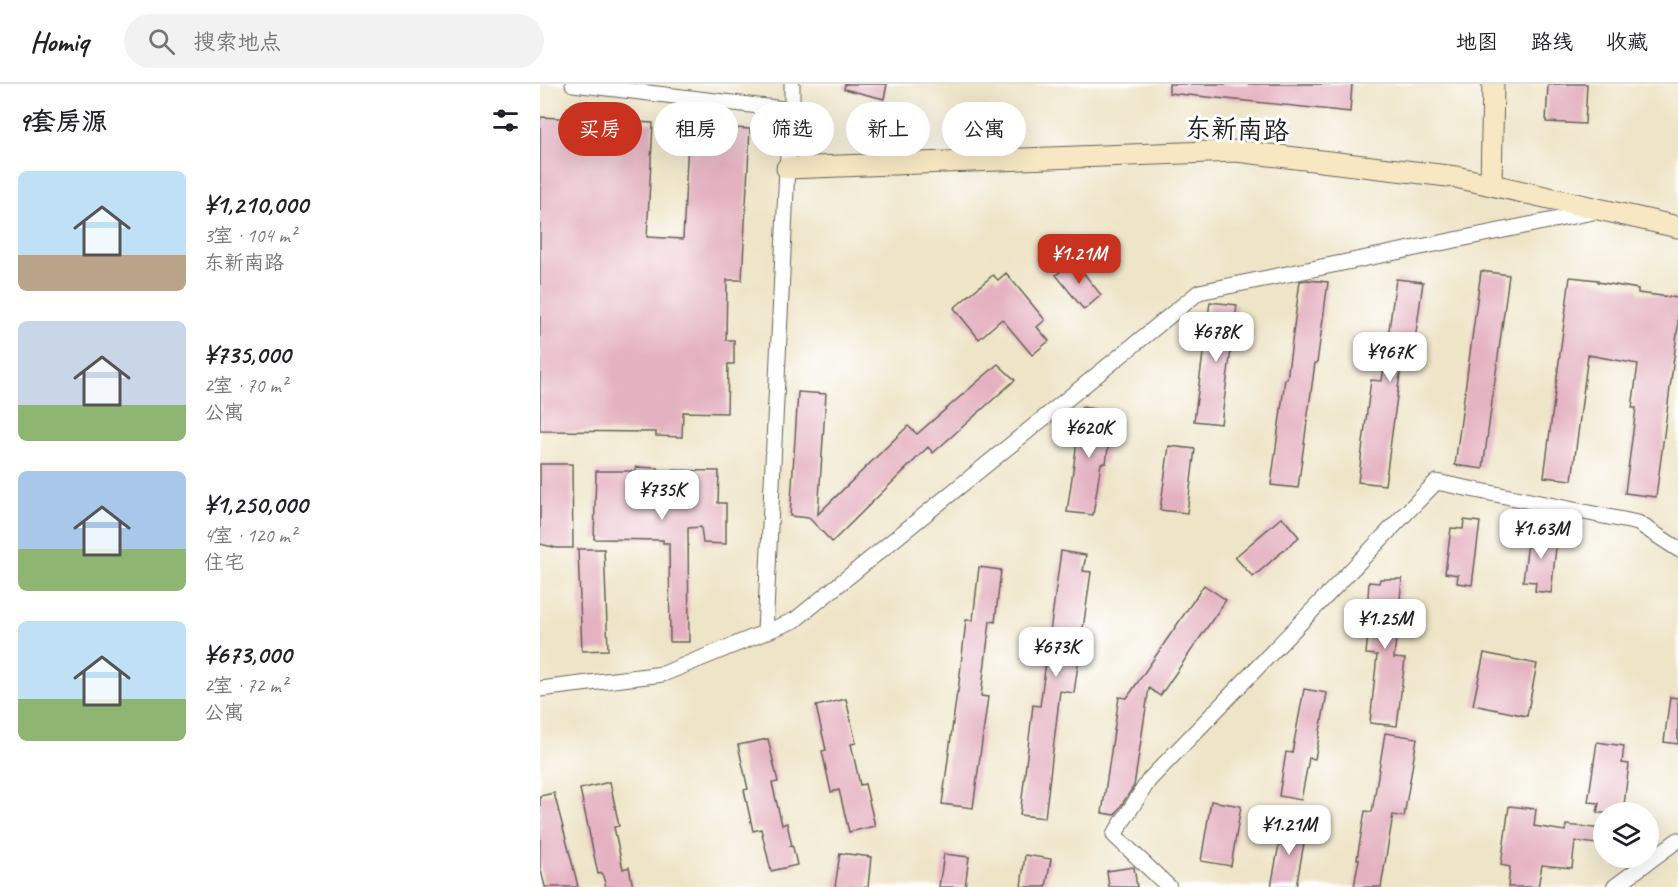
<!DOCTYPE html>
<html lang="zh">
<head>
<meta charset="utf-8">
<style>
	:root { --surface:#fff; --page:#f2f2f2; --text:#202124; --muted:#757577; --line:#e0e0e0; --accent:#c8321e }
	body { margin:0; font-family:Caveat,"LXGW WenKai TC",sans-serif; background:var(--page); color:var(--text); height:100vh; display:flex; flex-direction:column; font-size:22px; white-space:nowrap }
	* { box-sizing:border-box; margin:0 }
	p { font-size:20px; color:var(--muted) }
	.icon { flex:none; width:33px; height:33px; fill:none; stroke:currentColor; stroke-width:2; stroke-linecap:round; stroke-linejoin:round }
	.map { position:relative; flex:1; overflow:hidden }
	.panel { display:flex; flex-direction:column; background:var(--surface); width:540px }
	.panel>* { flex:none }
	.top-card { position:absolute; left:18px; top:18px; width:570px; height:54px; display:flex; gap:12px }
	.fabs { position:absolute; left:1053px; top:718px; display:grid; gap:12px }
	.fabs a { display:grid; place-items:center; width:66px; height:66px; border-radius:50%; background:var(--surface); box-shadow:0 6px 24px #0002; font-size:30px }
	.price { position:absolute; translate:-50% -51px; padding:0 14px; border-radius:12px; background:#fff; color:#222; font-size:20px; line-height:39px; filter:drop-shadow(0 2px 3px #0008) }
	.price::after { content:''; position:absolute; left:50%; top:36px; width:18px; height:14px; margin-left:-9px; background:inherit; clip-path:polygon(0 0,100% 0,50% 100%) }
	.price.active { background:var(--accent); color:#fff }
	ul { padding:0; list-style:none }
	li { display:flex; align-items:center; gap:18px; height:150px; padding:0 18px }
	li span { display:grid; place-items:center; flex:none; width:168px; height:120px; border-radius:9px; color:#555 }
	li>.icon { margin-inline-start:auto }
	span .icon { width:72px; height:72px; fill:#fffc; stroke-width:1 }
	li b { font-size:26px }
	h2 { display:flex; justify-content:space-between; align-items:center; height:72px; padding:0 18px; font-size:26px }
	.pill { padding:0 21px; border-radius:27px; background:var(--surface); box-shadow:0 6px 24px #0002; font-size:21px; line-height:54px }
	.pill.active { background:var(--accent); color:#fff }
	header { display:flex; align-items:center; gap:36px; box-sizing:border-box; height:84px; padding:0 30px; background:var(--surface); border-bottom:2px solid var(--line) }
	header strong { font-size:28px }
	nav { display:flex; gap:33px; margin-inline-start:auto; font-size:21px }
	.search { width:420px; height:54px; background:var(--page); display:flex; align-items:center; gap:15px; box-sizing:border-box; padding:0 21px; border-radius:33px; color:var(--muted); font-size:22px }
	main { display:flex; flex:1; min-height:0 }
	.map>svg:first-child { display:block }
	.building { fill:#e4b1c0 }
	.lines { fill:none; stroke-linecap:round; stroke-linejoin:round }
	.street-casing { stroke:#666258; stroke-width:17 }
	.secondary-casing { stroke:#666258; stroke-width:23 }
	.street { stroke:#fff; stroke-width:15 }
	.secondary { stroke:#f7e8c3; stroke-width:21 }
	.labels { text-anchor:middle; stroke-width:6; stroke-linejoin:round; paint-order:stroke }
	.street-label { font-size:26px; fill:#1c1c1c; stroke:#fff }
</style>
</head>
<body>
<header>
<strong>Homiq</strong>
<div class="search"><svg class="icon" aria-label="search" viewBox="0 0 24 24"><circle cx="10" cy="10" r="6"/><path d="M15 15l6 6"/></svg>搜索地点</div>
<nav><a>地图</a><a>路线</a><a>收藏</a></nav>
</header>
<main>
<section class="panel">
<h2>9套房源<svg class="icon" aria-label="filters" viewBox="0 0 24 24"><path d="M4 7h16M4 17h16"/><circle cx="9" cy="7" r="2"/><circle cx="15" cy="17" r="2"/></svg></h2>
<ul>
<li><span style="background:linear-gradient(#bfe0f5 70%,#b9a48a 0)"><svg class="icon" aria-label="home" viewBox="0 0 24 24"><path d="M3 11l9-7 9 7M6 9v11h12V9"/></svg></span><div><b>¥1,210,000</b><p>3室 · 104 m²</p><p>东新南路</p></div></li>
<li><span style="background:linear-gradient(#c9d6e8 70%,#8fb573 0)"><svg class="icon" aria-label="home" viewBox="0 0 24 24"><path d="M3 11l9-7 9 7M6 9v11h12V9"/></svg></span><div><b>¥735,000</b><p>2室 · 70 m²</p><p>公寓</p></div></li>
<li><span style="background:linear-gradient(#a9c7e8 65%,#8fb573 0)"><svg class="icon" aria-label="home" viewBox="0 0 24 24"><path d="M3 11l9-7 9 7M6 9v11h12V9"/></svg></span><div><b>¥1,250,000</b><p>4室 · 120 m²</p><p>住宅</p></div></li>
<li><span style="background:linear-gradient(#bfe0f5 65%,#8fb573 0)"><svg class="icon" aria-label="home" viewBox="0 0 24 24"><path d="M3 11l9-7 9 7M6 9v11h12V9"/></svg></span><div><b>¥673,000</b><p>2室 · 72 m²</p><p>公寓</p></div></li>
</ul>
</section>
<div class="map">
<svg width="1138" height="803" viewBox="0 0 1138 803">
	<rect width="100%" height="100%" fill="#fff"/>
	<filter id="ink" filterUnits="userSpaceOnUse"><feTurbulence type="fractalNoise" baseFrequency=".0167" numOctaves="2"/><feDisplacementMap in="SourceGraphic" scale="12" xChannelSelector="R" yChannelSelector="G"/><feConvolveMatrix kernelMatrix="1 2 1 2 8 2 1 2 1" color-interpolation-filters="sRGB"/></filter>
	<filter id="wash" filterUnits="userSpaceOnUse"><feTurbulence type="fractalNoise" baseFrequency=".008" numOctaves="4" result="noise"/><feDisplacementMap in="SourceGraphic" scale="24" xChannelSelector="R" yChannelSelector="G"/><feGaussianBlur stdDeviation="1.35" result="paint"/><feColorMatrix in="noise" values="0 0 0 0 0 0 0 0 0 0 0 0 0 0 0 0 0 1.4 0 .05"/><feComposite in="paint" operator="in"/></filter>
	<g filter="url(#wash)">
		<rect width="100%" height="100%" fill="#eee4c7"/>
		<g id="blocks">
			<path class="building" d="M305,0H347L344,15L304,5Z
				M629,0H812L810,28L629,9Z
				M1008,0H1047L1045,40L1006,38Z
				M0,33L113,39L107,153L143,155L148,56H138L139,41L210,45L202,196H187L186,256H194V280H188L187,329L143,328L142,353L116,352V348L0,347Z
				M534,177L561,211L544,226L516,191Z
				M941,187L969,191L943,385L915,381Z
				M466,189L505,236L497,243L509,257L492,271L462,235L439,255L414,224L453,191L458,196Z
				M1030,193L1058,196V198L1098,205V209L1138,214V242L1116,413L1085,409L1096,324H1092L1098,280L1048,271L1032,396L1004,393Z
				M856,195L883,198L872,278L862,276L845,401L818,398L831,296L842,297Z
				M768,196L788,198L777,279H775L758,404L731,401L745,295H747L760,197Z
				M670,218L697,221L681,340L654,337Z
				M458,280L475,296L393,369L388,363L292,458L269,434L250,432L258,308L286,310L278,430L368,342L377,350Z
				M542,323L573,328L566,379H561L553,431L527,428Z
				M629,362L655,365L647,429L620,426Z
				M0,380H32L33,464H17L0,460Z
				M96,383L118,384V386L179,387L178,419H186V460L163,459L161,443L148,444L149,558H130L129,459H123V456L54,455L56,387H96Z
				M742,433L759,453L713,493L695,473Z
				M924,436L940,438L932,501L917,499L918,491L905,489L911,444L923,445Z
				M1002,444L1018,446L1011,509L995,507L996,498L983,497L989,451L1001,453Z
				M38,465H64L68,566L42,567Z
				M521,467L546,471L543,487L551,488L534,609L520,607L505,734L480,731L493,621L500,622Z
				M439,483L461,486L455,538L450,537L441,612L448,613L433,724L402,720L417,608H418L426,536H433Z
				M840,495H862L854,574L865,575L857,642L830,639L837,571L826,570L830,529L827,528L829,498L839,499Z
				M664,501L686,516L620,612L609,604L594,702L575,731L562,729L579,613L587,614Z
				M944,569L997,580L987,632L933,621Z
				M764,605L787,609L775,675L769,674L761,716L739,712L746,668L752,669Z
				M1130,613L1138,614V660L1124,658Z
				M306,615L316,659L311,660L320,701L325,700L335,742L309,748L299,706L291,708L282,667L286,666L276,622Z
				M845,649L877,654L864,733L853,731L841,803H814L819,775H817L825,727L832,728Z
				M228,655L238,698L232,699L242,741L247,739L252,762H249L253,763L257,781L231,787L221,745L213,747L204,706L208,705L198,661Z
				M1057,658L1084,662L1082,679L1089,680L1083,729H1057L1059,719L1048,718Z
				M70,698L79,742L74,743L83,785L89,783L93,803H66L62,789L58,790L40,705Z
				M14,709L35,790L38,803H5L0,782V712Z
				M671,717L701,722L691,782L661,777Z
				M969,722L996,725L994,742L1025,747L1026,741L1064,745V761L1035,757L1032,784L1002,781L998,803H968L970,783L961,781Z
				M743,739L767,743L756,803H731Z
				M300,769L331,773L328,803H295Z
				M404,770L429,773L425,803H399Z
				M485,771L511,775L506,803H481Z
				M594,783L597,803H569L567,787Z"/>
		</g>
	</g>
	<g filter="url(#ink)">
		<use href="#blocks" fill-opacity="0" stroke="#666258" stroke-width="1.5"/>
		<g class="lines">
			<g class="street-casing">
				<path id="street" d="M33,0L252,26V0
					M225,548L247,84L252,26
					M0,605L123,590L255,536L659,208L1058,127
					M629,803L574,751L609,696L896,398L1098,439L1138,465
					M1074,803L1138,756"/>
			</g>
			<g class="secondary-casing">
				<path id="secondary" d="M247,84L696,67L916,93L1138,143
					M951,101L953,0"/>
			</g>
			<use href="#street" class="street"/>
			<use href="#secondary" class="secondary"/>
		</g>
	</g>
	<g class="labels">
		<g class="street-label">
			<text transform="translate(697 45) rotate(2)" y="9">东新南路</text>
		</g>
	</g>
</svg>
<div class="fabs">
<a><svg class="icon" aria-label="layers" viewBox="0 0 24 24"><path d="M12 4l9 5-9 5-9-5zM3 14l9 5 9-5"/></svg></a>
</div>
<b class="price active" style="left:539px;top:201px">¥1.21M</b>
<b class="price" style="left:676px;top:279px">¥678K</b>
<b class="price" style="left:850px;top:299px">¥967K</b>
<b class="price" style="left:549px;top:375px">¥620K</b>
<b class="price" style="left:122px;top:437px">¥735K</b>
<b class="price" style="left:1001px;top:476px">¥1.63M</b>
<b class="price" style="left:845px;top:566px">¥1.25M</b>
<b class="price" style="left:516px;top:594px">¥673K</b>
<b class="price" style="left:749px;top:772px">¥1.21M</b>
<div class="top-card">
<a class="pill active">买房</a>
<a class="pill">租房</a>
<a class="pill">筛选</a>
<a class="pill">新上</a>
<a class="pill">公寓</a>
</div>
</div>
</main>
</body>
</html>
